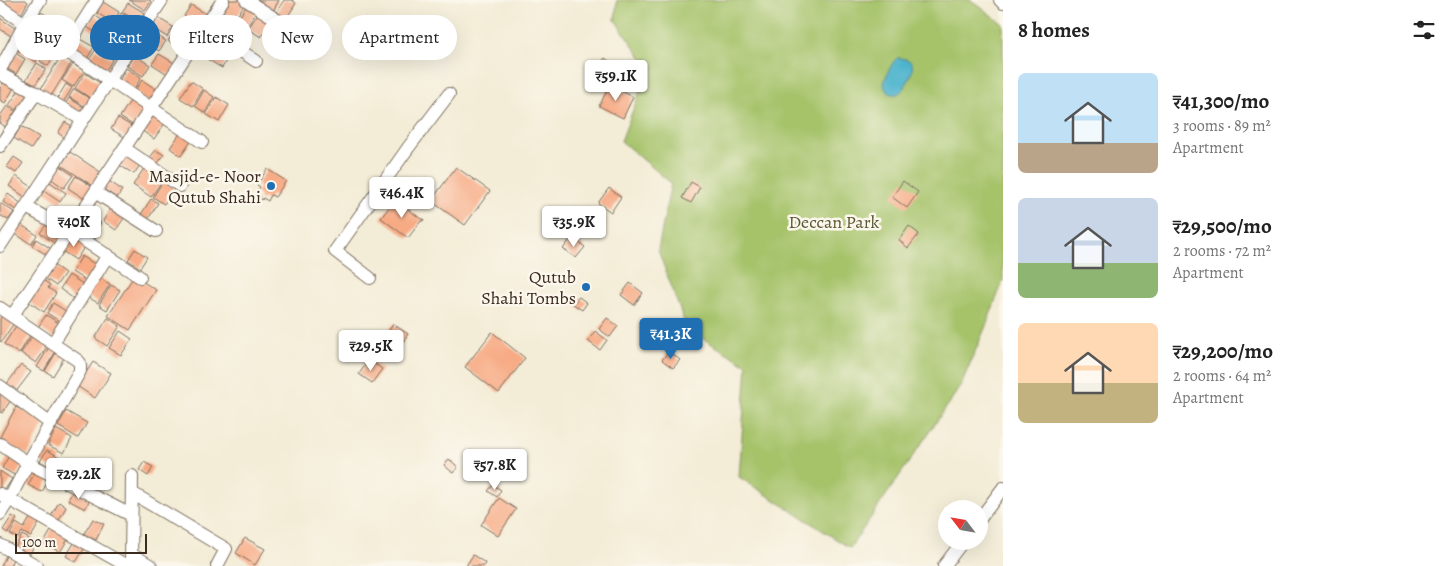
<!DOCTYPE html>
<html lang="en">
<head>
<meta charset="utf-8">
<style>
	:root { --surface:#fff; --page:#f6f6f6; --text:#222; --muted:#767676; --accent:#1f6fb2 }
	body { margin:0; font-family:Alegreya,serif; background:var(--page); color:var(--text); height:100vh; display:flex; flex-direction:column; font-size:19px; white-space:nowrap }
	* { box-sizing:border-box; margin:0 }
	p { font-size:16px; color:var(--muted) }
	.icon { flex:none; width:28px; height:28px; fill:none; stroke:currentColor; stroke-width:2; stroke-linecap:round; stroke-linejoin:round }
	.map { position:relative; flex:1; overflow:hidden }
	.drawer { display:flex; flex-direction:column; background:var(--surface); width:450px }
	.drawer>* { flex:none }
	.top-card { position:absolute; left:15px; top:15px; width:475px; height:45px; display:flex; gap:10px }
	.needle { width:32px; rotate:301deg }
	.tools { position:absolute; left:938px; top:500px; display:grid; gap:10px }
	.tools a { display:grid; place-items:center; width:50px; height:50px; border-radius:50%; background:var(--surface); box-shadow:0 5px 20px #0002; font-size:25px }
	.scale { position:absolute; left:15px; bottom:12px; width:132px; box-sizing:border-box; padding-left:5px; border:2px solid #3b2a1e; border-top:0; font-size:14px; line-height:18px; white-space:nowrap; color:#3b2a1e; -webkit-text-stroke:4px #fbf7ec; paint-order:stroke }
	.price { position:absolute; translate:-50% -42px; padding:0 11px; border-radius:5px; background:#fff; color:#222; font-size:16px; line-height:32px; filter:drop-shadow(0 1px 2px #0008) }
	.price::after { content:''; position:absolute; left:50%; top:30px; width:15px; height:11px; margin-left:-8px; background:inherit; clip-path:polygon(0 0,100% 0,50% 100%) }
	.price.active { background:var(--accent); color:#fff }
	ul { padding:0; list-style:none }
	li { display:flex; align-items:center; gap:15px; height:125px; padding:0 15px }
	li span { display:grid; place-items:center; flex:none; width:140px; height:100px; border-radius:8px; color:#555 }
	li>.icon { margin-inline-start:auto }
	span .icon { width:60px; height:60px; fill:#fffc; stroke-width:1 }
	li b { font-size:21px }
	h2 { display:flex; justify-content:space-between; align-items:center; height:60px; padding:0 15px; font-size:21px }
	.tag { padding:0 18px; border-radius:22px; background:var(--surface); box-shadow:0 5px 20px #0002; font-size:18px; line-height:45px }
	.tag.active { background:var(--accent); color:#fff }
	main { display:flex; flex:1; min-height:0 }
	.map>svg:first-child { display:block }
	.green { fill:#a6c36b; stroke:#707644 }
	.water { fill:#4eb4cd; stroke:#446f76 }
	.building { fill:#f7ab85 }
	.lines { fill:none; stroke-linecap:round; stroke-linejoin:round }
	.minor-casing { stroke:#7b6e5e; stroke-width:14 }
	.minor { stroke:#fff; stroke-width:12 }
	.poi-dot { fill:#1f6fb2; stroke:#fbf7ec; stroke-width:2 }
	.labels { text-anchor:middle; stroke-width:5; stroke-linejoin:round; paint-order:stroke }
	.poi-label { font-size:18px; fill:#3b2a1e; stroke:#fbf7ec; text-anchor:end }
	.park-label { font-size:18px; fill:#5b5835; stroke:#fbf7ec }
</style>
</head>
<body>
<main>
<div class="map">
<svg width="1003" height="566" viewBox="0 0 1003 566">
	<rect width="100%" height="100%" fill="#fbf7ec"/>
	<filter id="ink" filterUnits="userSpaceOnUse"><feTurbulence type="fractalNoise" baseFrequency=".02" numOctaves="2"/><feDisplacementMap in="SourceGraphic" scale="10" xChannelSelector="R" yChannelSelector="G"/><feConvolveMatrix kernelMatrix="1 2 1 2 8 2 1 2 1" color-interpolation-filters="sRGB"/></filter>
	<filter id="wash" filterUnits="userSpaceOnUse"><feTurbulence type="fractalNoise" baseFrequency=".0096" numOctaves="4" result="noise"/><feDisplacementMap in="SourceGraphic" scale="20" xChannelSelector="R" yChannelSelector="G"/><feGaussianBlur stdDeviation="1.12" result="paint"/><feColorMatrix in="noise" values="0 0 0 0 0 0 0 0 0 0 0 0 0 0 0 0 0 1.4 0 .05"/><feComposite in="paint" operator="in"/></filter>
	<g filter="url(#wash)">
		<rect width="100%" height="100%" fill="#f3ecd6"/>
		<path class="green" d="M617,0H971L1003,24V281L985,328L960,387L850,548L739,477L747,365L687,329L658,250L671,183L621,141L649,68L615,20Z"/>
		<path class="water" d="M897,58C918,58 914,70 907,83C905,86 903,91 899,93C897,95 894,94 891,94C888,92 884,89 884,84C885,77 892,62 897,58Z"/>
		<g id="blocks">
			<path class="building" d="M6,0H25L28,2L21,14L4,3Z
				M129,0H149L151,1L145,10Z
				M228,0H240L245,3L235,20L221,11Z
				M256,0H279L273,11Z
				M284,0H292L296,3L285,21L275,15Z
				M103,2L119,12L113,23L97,13Z
				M128,3L145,13L139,22L122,12Z
				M191,5L208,15L200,27L184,16Z
				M247,5L257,11L247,27L237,21Z
				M37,10L53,19L45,31L30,22Z
				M259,12L271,19L261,37L248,29Z
				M121,13L139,23L132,34L115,24Z
				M94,15L108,24L101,36L87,27Z
				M0,18L16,29L11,36L0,29Z
				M158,18L173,27L167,37L152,28Z
				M55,20L72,31L65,43L47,32Z
				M234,20L246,27L236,43L224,36Z
				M113,25L130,36L123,47L106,36Z
				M175,30L192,40L185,52L168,41Z
				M150,31L166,41L159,51L144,42Z
				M24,33L35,39L25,55L14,48Z
				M104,36L122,48L116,58L97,47Z
				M78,38L94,47L87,59L71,50Z
				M37,40L46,46L36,62L27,56Z
				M216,43L231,52L222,68L207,59Z
				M49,47L56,51L48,66L40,61Z
				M96,49L113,59L106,70L89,60Z
				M15,53L25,59L16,74L6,68Z
				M159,54L176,64L169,75L152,64Z
				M134,55L150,65L143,76L127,66Z
				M61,56L72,62L51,96L40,90Z
				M605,58L615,66L606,77L597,68Z
				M37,63L46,69L35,85L26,80Z
				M73,64L84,71L73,87L62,80Z
				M126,68L141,77L134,90L119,81Z
				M85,73L100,83L90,98L75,88Z
				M5,80L15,86L5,103L0,100V88Z
				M142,80L159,91L151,104L133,93Z
				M191,81L203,89L193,106L180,98Z
				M66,84L72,88L61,106L55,102Z
				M610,85L633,97L623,118L599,106Z
				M20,89L32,97L21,113L9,105Z
				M74,89L91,99L86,107L69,97Z
				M204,90L214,97L205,113L195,106Z
				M216,97L229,105L219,122L206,114Z
				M69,98L85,108L79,117L63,107Z
				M130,101L144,110L134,126L120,117Z
				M7,106L20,114L10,130L0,123V116Z
				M152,114L165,123L154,139L141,130Z
				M118,118L133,127L126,138L111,129Z
				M65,122L72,126L65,138L58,133Z
				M21,126L39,137L31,149L14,138Z
				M181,132L192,140L181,156L170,148Z
				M156,150L164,155L155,167L147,161Z
				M70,152L102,173L93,186L61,165Z
				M125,156L140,165L134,174L119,165Z
				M14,157L23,163L16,173L7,167Z
				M59,165L73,175L64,188L50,178Z
				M145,167L163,179L151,197L133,185Z
				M456,167L490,191L465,225L431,201Z
				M267,169L286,181L275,197L271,195L268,201L263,198L262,200L259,198L261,196L256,193L260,187L257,185Z
				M16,176L32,187L25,197L9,186Z
				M76,176L93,187L85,199L68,188Z
				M47,180L66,193L60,202L41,189Z
				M109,181L122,190L117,198L103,189Z
				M163,181L175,188L164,204L153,197Z
				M903,181L918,192L907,208L892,197Z
				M691,182L700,187L691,203L682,198Z
				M609,188L621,197L611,212L598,203Z
				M8,194L22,204L18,211L3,202Z
				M396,198H398L396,200L421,219H424L423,221H421L408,238L381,218Z
				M151,199L158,203L147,221L140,216Z
				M0,203L14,212L8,220L0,215Z
				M112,206L126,215L116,230L103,221Z
				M67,209L76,215L68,225L60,220Z
				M87,214L101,223L96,230L82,221Z
				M48,222L65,233L57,245L40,233Z
				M20,224L37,235L31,244L14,233Z
				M909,226L919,234L908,248L899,240Z
				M90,228L99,233L93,242L85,236Z
				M72,235L86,244L76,260L62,251Z
				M572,237L585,247L576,258L563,249Z
				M36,239L53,250L49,256L32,246Z
				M135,249L147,257L140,268L128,260Z
				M82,256L98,266L88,282L72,272Z
				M52,264L65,273L56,286L43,277Z
				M69,275L86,286L77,301L60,289Z
				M134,276L156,290L130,330L108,316Z
				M98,277L110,284L98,303L86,296Z
				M43,280L50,285L48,288L56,293L44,312L29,302Z
				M630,283L643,293L634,305L621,295Z
				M111,285L120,290L107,310L99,305Z
				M579,297L587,303L582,310L573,304Z
				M53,303L69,313L62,323L47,313Z
				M46,315L62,325L54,338L38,327Z
				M2,316L14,323L1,342L0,341V319Z
				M108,318L120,326L107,346L95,338Z
				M607,318L618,326L610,337L599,329Z
				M393,324L408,334L398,350L383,340Z
				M16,326L30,336L19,354L4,344Z
				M120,331L132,339L121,355L109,348Z
				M595,331L607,340L600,350L588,341Z
				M492,332L525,358L499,393L465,367Z
				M33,335L48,345L36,363L21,353Z
				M49,347L56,351L44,371L37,367Z
				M57,351L65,356L53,376L45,371Z
				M669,351L680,360L673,368L662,360Z
				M369,360L382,369L372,383L359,374Z
				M93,362L111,373L95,398L77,386Z
				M21,365L31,372L15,393L6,385Z
				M0,392L11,400L2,413L0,412Z
				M16,407L45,422L28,455L0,440V437Z
				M66,411L87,423L78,438L58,426Z
				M56,429L72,438L64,453L48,445Z
				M47,450L61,458L54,470L40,461Z
				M10,454L24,462L16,476L2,468Z
				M449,459L458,467L453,473L444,465Z
				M144,462L153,467L148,476L139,470Z
				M37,469L50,477L42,492L28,485Z
				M0,471L12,479L3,493L0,491Z
				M493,485L501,490L497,497L488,491Z
				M73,491L90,499L85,509L68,500Z
				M499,498L516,509L498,536L481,525Z
				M59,502L66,507L58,522L50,518Z
				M32,515L41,520L31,537L22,532L18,538L10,534L16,523L24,528Z
				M12,516L17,519L8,533L3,530Z
				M93,519L104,524L96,540L84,534Z
				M53,527L70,536L60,552L44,543Z
				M22,535L36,543L28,557L14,549Z
				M245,538L265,549L255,565L236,553Z
				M76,540L86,546L76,562L66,556Z
				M473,555L485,563L484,566H466Z
				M6,556L13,559L10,566H1Z"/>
		</g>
	</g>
	<g filter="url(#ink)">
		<use href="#blocks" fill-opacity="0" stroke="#7b6e5e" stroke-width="1"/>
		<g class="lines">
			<g class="minor-casing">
				<path id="minor" d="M246,0L282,23
					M1000,0L1003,3
					M0,7L202,142
					M205,27L256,61
					M65,50L97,0
					M0,70L25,23L40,0
					M0,74L36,93L83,120
					M0,146L36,93
					M124,148L180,186
					M95,192L156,231
					M26,207L70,231L140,277
					M0,246L162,0
					M370,278L335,251L408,148L449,94
					M0,308L77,360L80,363V371L28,463L9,500L0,514
					M12,316L70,231L95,192L223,0
					M53,343L108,255
					M0,386L51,424
					M0,444L28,463L131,515
					M132,493L226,549L217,566
					M0,494L127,566
					M979,520L1003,488
					M0,545L37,566
					M131,554L151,566
					M131,566L132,476
					M944,566L963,541"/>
			</g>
			<use href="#minor" class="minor"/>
		</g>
	</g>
	<g class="poi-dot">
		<circle cx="271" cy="186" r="5"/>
		<circle cx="586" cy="287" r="5"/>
	</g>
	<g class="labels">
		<g class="poi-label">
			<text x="261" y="182">Masjid-e- Noor<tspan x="261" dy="21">Qutub Shahi</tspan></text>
			<text x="576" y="283">Qutub<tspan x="576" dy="21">Shahi Tombs</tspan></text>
		</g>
		<g class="park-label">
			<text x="834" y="228">Deccan Park</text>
		</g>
	</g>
</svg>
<div class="tools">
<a><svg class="needle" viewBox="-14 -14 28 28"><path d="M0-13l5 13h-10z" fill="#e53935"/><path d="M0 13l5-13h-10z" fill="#767676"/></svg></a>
</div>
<div class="scale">100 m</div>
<b class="price" style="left:616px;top:102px">₹59.1K</b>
<b class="price" style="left:402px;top:219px">₹46.4K</b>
<b class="price" style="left:74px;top:248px">₹40K</b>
<b class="price" style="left:574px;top:248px">₹35.9K</b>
<b class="price active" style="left:671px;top:360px">₹41.3K</b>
<b class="price" style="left:371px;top:372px">₹29.5K</b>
<b class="price" style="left:495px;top:491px">₹57.8K</b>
<b class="price" style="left:79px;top:500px">₹29.2K</b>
<div class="top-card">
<a class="tag">Buy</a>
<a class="tag active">Rent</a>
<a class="tag">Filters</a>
<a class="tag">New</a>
<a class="tag">Apartment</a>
</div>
</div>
<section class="drawer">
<h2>8 homes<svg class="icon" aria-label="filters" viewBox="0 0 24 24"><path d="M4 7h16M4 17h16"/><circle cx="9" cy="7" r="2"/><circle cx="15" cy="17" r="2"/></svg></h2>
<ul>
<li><span style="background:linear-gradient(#bfe0f5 70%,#b9a48a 0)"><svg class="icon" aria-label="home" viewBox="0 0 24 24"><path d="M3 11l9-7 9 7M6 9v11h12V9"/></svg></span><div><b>₹41,300/mo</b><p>3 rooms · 89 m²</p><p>Apartment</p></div></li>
<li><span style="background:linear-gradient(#c9d6e8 65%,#8fb573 0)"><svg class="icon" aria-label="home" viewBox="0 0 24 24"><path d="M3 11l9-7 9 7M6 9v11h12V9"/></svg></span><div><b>₹29,500/mo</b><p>2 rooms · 72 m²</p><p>Apartment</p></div></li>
<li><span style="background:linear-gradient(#ffd9b3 60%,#c2b280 0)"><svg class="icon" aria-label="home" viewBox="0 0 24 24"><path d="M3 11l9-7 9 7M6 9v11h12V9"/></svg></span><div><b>₹29,200/mo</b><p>2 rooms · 64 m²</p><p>Apartment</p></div></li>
</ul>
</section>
</main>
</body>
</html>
